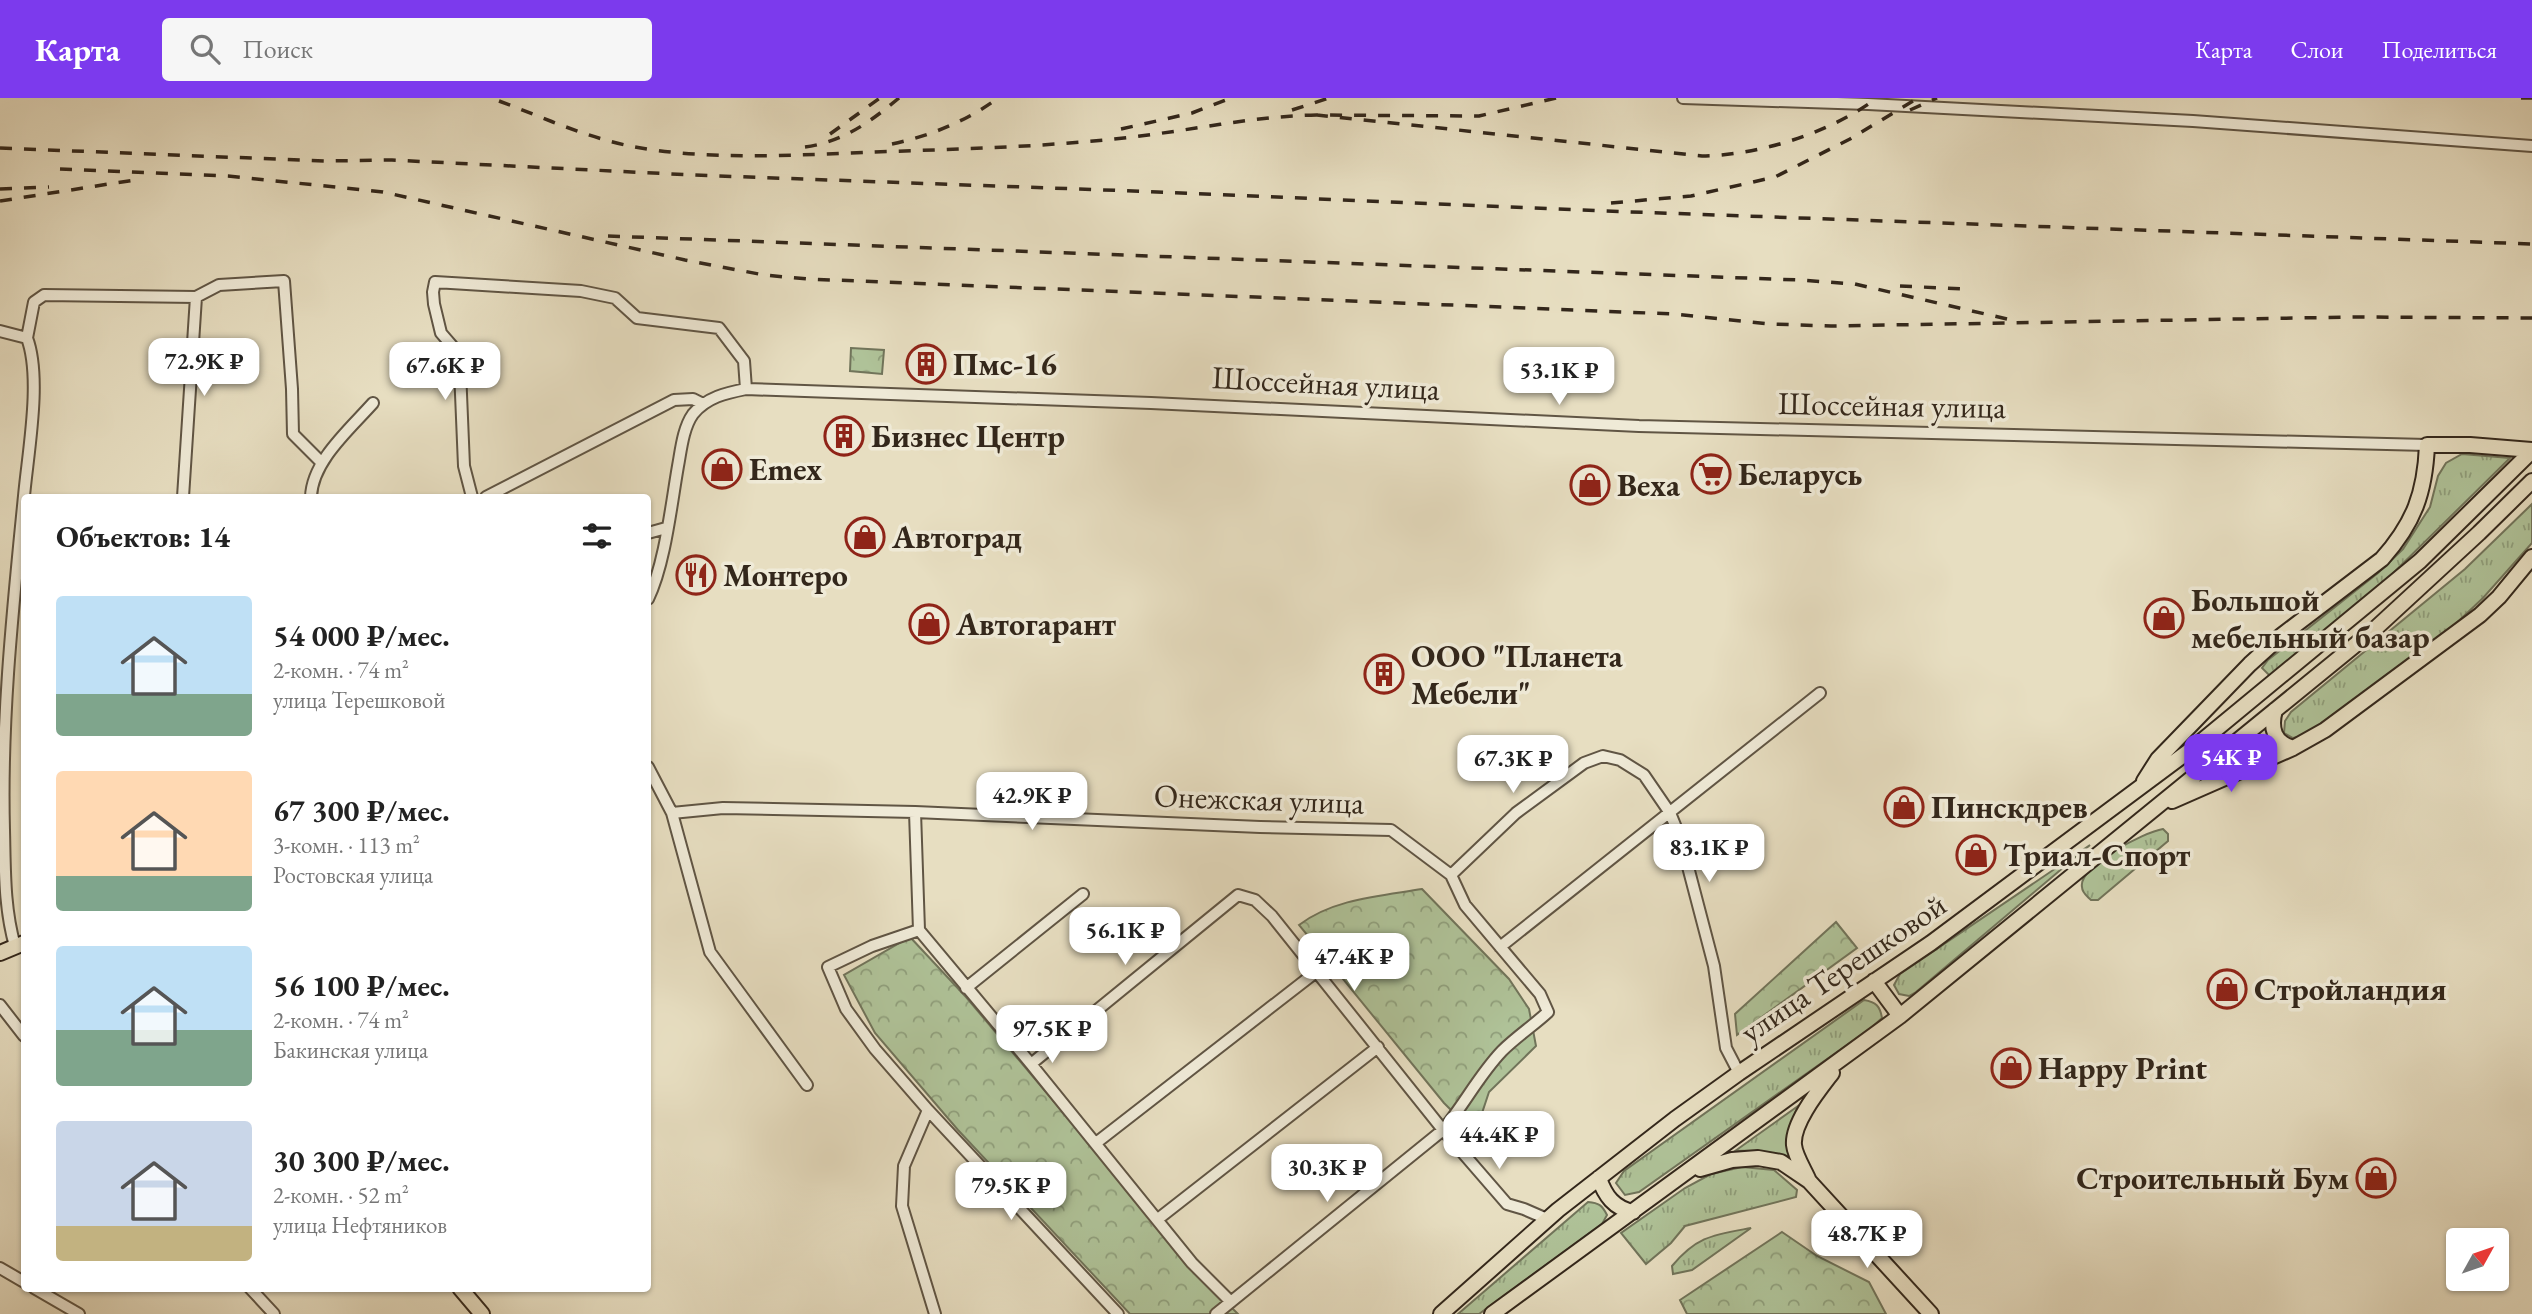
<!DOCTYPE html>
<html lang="ru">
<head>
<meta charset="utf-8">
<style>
	:root { --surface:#fff; --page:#f6f6f6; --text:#222; --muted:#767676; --accent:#7c3aed }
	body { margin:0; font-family:"EB Garamond",serif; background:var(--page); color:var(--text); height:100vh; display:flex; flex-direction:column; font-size:26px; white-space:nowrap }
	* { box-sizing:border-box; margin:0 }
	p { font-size:23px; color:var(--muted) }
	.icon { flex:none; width:38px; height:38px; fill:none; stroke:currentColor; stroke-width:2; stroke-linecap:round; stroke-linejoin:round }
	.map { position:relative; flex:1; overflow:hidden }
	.details { position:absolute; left:21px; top:396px; width:630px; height:798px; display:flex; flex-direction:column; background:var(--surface); border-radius:7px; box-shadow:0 2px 5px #0004 }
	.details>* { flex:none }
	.needle { width:46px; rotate:50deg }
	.controls { position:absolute; left:2446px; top:1130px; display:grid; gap:14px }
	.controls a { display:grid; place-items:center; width:63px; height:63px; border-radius:7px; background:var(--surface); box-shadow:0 2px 5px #0004; font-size:35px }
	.price { position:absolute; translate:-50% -60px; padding:0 16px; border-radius:14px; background:#fff; color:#222; font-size:23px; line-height:46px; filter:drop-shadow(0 2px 4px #0008) }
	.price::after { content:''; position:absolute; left:50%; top:42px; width:21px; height:16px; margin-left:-10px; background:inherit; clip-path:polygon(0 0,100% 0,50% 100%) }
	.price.current { background:var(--accent); color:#fff }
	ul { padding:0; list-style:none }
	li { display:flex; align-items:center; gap:21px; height:175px; padding:0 35px }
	li span { display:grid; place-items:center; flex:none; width:196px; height:140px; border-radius:7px; color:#555 }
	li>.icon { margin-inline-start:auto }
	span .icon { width:84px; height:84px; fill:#fffc; stroke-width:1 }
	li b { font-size:30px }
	h2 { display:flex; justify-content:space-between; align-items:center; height:84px; padding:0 35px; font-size:30px }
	header { display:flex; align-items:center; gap:42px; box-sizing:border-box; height:98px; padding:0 35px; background:var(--accent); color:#fff }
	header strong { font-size:33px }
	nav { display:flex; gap:38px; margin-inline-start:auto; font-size:24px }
	.search { width:490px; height:63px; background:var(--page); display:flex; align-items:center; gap:18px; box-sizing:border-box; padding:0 24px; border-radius:7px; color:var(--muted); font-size:26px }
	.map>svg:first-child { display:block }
	.grass { fill:url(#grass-tufts); stroke:#71745a; stroke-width:2 }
	.forest { fill:url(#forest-crowns); stroke:#71745a; stroke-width:2 }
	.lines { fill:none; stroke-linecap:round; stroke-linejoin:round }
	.minor-casing { stroke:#605544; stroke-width:14 }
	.major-casing { stroke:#33271b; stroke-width:18 }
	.minor { stroke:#efead7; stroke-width:10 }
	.major { stroke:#e7dec1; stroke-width:14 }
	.rail { stroke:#33271b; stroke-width:3.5; stroke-dasharray:12 12; stroke-linecap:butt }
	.labels { text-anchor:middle; stroke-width:7; stroke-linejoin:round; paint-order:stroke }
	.poi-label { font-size:32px; font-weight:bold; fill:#33271b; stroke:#efead7; text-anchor:start }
	.street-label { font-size:32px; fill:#33271b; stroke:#efead7 }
</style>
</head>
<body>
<header>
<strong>Карта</strong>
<div class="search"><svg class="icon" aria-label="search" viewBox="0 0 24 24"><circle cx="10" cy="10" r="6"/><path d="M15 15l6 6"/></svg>Поиск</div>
<nav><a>Карта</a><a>Слои</a><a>Поделиться</a></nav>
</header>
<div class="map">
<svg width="2532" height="1216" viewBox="0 0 2532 1216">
	<defs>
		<pattern id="grass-tufts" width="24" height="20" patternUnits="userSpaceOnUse" patternTransform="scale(1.75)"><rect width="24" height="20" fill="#afc298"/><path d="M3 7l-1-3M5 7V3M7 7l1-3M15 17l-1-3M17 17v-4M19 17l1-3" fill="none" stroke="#8f9e7b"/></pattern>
		<pattern id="forest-crowns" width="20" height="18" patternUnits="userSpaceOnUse" patternTransform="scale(1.75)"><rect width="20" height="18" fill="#afc298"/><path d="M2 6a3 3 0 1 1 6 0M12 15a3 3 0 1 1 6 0" fill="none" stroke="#8f9e7b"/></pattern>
	</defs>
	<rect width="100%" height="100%" fill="#e7dec1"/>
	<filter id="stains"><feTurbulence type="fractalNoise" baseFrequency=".00286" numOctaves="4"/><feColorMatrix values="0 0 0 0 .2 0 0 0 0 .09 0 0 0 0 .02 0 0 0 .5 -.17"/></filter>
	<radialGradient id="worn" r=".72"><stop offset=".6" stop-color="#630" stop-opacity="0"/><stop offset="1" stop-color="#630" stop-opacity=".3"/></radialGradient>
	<path class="grass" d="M2462,356L2510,360L2379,489L2270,578L2262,570L2268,562L2378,475L2403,451L2430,409L2438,378L2446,365Z
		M2532,406V445L2483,500L2448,533L2306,637L2293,640L2284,635L2285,623L2291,614L2465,471Z
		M2163,731L2168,736V743L2098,802H2091C2087,798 2082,795 2082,789C2078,768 2144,734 2163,731Z
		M2090,747L1916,894L1909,898L1899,896L1894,887L1900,876Z
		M1864,902C1876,904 1880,908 1882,920L1871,930L1639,1094L1625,1097L1616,1085L1624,1073Z
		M1798,1008C1790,1027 1787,1041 1790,1062C1771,1054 1756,1052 1735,1053Z
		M1742,1069L1774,1072L1797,1092L1796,1099L1685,1128L1671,1145L1646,1166L1621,1135L1685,1090L1711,1076Z
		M1588,1104C1599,1105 1602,1107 1607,1117L1602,1126L1479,1216H1458Z
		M1751,1130L1692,1172L1673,1176L1672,1168C1697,1138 1713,1137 1751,1130Z"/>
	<path class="forest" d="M851,250L884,252L882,276L850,273Z
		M1422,791L1509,881L1529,911L1536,948L1489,994L1482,1015L1471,1032L1444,1005L1299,827C1333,801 1380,798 1422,791Z
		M1836,824L1857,850L1737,937L1735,916Z
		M910,839L966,899L1202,1180L1238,1216H1130L958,1032L875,935L844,877Z
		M1782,1134L1817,1158L1869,1184L1886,1216H1687L1680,1202Z"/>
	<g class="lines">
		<g class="minor-casing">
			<path id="minor" d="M1683,0L1868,6L2193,23L2532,48
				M196,199L219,187L284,183L292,291L293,336L322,365
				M0,233L27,240
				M27,240L34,204L44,197L196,199
				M183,399L196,199
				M311,399C312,363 350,331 373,305
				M472,399L464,368L460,272L454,250L441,235L434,206L433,194L435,184L581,193L615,200L637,220L719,230L744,263L746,291
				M486,399L674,302L693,301L703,306
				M648,435L666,430
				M648,501C665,466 671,408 678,368C681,352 683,330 693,316C707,299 726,295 746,291L1151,305L1639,328L2427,347
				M648,669L672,715L710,854L807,987
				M915,714L919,832L1031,966L1192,1165L1231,1204
				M672,715L723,710L915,714L1260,729L1391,732L1451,777L1465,807L1540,896L1548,914C1534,927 1516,939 1502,953C1479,977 1464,1007 1443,1032L1216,1216
				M1451,777L1516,715L1584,665L1603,658L1620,662L1644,677L1670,715L1681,742L1714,868L1726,950L1739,975
				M919,832L872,848L828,869L846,911L875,951L928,1012L904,1068L902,1108L935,1216
				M15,848C4,810 5,771 4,732C1,621 13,509 24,398C28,354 42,280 27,240
				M1500,849L1820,595
				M966,890L1083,796
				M0,907L24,938
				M1031,966L1238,797L1255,802L1272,818L1443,1032L1507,1106L1524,1111L1547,1121
				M928,1012L1118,1216
				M1096,1045L1316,874
				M1158,1121L1378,949
				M0,1170L24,1184
				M34,1190L79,1216
				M250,1190L274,1216"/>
		</g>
		<g class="major-casing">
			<path id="major" d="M2275,612C2270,630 2274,645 2293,650
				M2144,683L2158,661L2250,566L2281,538L2382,461C2414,425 2425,395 2427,347H2470L2532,352
				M2172,703L2293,650L2325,632L2480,517L2499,499L2532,459
				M0,855L24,845
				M1874,883L1900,918
				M1700,1071L1732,1062L1758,1060L1781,1064L1809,1083L1931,1216
				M1599,1080C1605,1098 1614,1110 1633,1114
				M1809,1083C1805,1073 1795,1058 1794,1047C1792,1025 1819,992 1832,975
				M460,1190L482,1216
				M1441,1216L1558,1112L1675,1021L1739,975L1931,845L2197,647L2420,463L2532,353
				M1492,1216L1900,918L2376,530L2479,435L2532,383"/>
		</g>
		<use href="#minor" class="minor"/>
		<use href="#major" class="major"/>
		<path class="rail" d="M1556,0L1479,18L1317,17L1702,58C1760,57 1830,35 1877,0
			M2521,0H2532
			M499,3C542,19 585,39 630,48C704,63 797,57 873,54C960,51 1046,49 1132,39C1194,32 1254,18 1317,17
			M1292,12L1329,0
			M1910,12L1937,0
			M1121,31L1192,15L1231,0
			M830,36L880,0
			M892,46C930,38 967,23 998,0
			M805,49C843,44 870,24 899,0
			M0,50L324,63L392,62L692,77L1133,93L1605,113L2532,146
			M60,71L228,78L383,94L685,162L764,177L808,181L1673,216L1770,226L1831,228L2355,219L2532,220
			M0,91L49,89
			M0,103L141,81
			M1611,105L1691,98L1775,79L1850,41L1918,0
			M608,138L1799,182L1855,186L2007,221
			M1900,188L1964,191"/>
	</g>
	<defs>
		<g id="building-ring" transform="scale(2.0125)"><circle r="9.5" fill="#efead7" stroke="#8f2418" stroke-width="1.5"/><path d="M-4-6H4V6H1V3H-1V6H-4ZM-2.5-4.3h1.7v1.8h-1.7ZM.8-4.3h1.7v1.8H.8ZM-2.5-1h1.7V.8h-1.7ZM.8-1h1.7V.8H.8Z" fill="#8f2418"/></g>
		<g id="shop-ring" transform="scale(2.0125)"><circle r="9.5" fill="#efead7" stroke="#8f2418" stroke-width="1.5"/><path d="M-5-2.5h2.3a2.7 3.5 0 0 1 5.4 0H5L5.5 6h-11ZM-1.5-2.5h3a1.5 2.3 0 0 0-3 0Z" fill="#8f2418"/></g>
		<g id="supermarket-ring" transform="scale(2.0125)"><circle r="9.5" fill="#efead7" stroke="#8f2418" stroke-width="1.5"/><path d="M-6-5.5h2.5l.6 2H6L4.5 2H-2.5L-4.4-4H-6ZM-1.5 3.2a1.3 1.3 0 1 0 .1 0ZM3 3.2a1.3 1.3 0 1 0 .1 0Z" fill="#8f2418"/></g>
		<g id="restaurant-ring" transform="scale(2.0125)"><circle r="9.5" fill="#efead7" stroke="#8f2418" stroke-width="1.5"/><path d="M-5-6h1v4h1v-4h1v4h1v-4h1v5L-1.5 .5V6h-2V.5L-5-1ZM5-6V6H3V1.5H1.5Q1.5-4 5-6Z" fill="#8f2418"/></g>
	</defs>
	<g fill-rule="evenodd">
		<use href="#building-ring" x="926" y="266"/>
		<use href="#building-ring" x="844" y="338"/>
		<use href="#shop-ring" x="722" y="371"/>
		<use href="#supermarket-ring" x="1711" y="376"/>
		<use href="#shop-ring" x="1590" y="387"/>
		<use href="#shop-ring" x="865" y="439"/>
		<use href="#restaurant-ring" x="696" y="477"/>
		<use href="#shop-ring" x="2164" y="520"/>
		<use href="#shop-ring" x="929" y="526"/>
		<use href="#building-ring" x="1384" y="576"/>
		<use href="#shop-ring" x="1904" y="709"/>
		<use href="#shop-ring" x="1976" y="757"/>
		<use href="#shop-ring" x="2227" y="891"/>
		<use href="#shop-ring" x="2011" y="970"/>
		<use href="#shop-ring" x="2376" y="1080"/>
	</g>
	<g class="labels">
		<g class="poi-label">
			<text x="953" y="277">Пмс-16</text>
			<text x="871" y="349">Бизнес Центр</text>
			<text x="749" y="382">Emex</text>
			<text x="1738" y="387">Беларусь</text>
			<text x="1617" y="398">Веха</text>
			<text x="892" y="450">Автоград</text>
			<text x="723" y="488">Монтеро</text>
			<text x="2191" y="513">Большой<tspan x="2191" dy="37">мебельный базар</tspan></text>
			<text x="956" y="537">Автогарант</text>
			<text x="1411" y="569">ООО "Планета<tspan x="1411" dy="37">Мебели"</tspan></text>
			<text x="1931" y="720">Пинскдрев</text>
			<text x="2003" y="768">Триал-Спорт</text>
			<text x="2254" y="902">Стройландия</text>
			<text x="2038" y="981">Happy Print</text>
			<text x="2349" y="1091" text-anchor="end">Строительный Бум</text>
		</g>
		<g class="street-label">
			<text transform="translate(1326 285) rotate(3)" y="11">Шоссейная улица</text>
			<text transform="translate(1892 307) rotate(1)" y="11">Шоссейная улица</text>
			<text transform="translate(1259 701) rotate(2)" y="11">Онежская улица</text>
			<text transform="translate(1843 870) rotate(-34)" y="11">улица Терешковой</text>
		</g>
	</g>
	<rect width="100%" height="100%" filter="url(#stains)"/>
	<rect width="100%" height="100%" fill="url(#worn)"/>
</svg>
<div class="controls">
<a><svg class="needle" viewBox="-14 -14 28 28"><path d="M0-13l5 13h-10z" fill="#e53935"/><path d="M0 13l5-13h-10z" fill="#767676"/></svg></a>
</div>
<b class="price" style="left:204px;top:300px">72.9K ₽</b>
<b class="price" style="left:445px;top:304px">67.6K ₽</b>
<b class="price" style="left:1559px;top:309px">53.1K ₽</b>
<b class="price current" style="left:2231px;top:696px">54K ₽</b>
<b class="price" style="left:1513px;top:697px">67.3K ₽</b>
<b class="price" style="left:1032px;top:734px">42.9K ₽</b>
<b class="price" style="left:1709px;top:786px">83.1K ₽</b>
<b class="price" style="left:1125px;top:869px">56.1K ₽</b>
<b class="price" style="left:1354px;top:895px">47.4K ₽</b>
<b class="price" style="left:1052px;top:967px">97.5K ₽</b>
<b class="price" style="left:1499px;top:1073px">44.4K ₽</b>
<b class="price" style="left:1327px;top:1106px">30.3K ₽</b>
<b class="price" style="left:1011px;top:1124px">79.5K ₽</b>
<b class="price" style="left:1867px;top:1172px">48.7K ₽</b>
<section class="details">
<h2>Объектов: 14<svg class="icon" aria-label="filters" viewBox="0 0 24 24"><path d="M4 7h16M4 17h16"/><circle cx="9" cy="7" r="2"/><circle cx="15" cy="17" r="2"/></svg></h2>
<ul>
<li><span style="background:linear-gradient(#bfe0f5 70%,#7fa58c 0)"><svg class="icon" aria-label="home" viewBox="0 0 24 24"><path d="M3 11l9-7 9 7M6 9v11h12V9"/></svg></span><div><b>54 000 ₽/мес.</b><p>2-комн. · 74 m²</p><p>улица Терешковой</p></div></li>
<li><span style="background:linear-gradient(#ffd9b3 75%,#7fa58c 0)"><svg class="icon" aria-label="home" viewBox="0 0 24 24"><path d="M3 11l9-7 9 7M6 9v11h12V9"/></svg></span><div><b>67 300 ₽/мес.</b><p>3-комн. · 113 m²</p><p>Ростовская улица</p></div></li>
<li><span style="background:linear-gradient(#bfe0f5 60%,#7fa58c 0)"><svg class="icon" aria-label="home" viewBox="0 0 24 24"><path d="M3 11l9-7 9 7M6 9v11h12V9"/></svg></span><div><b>56 100 ₽/мес.</b><p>2-комн. · 74 m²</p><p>Бакинская улица</p></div></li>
<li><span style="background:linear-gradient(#c9d6e8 75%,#c2b280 0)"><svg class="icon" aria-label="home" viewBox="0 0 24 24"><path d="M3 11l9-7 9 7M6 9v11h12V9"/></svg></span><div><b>30 300 ₽/мес.</b><p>2-комн. · 52 m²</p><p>улица Нефтяников</p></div></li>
</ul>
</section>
</div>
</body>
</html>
